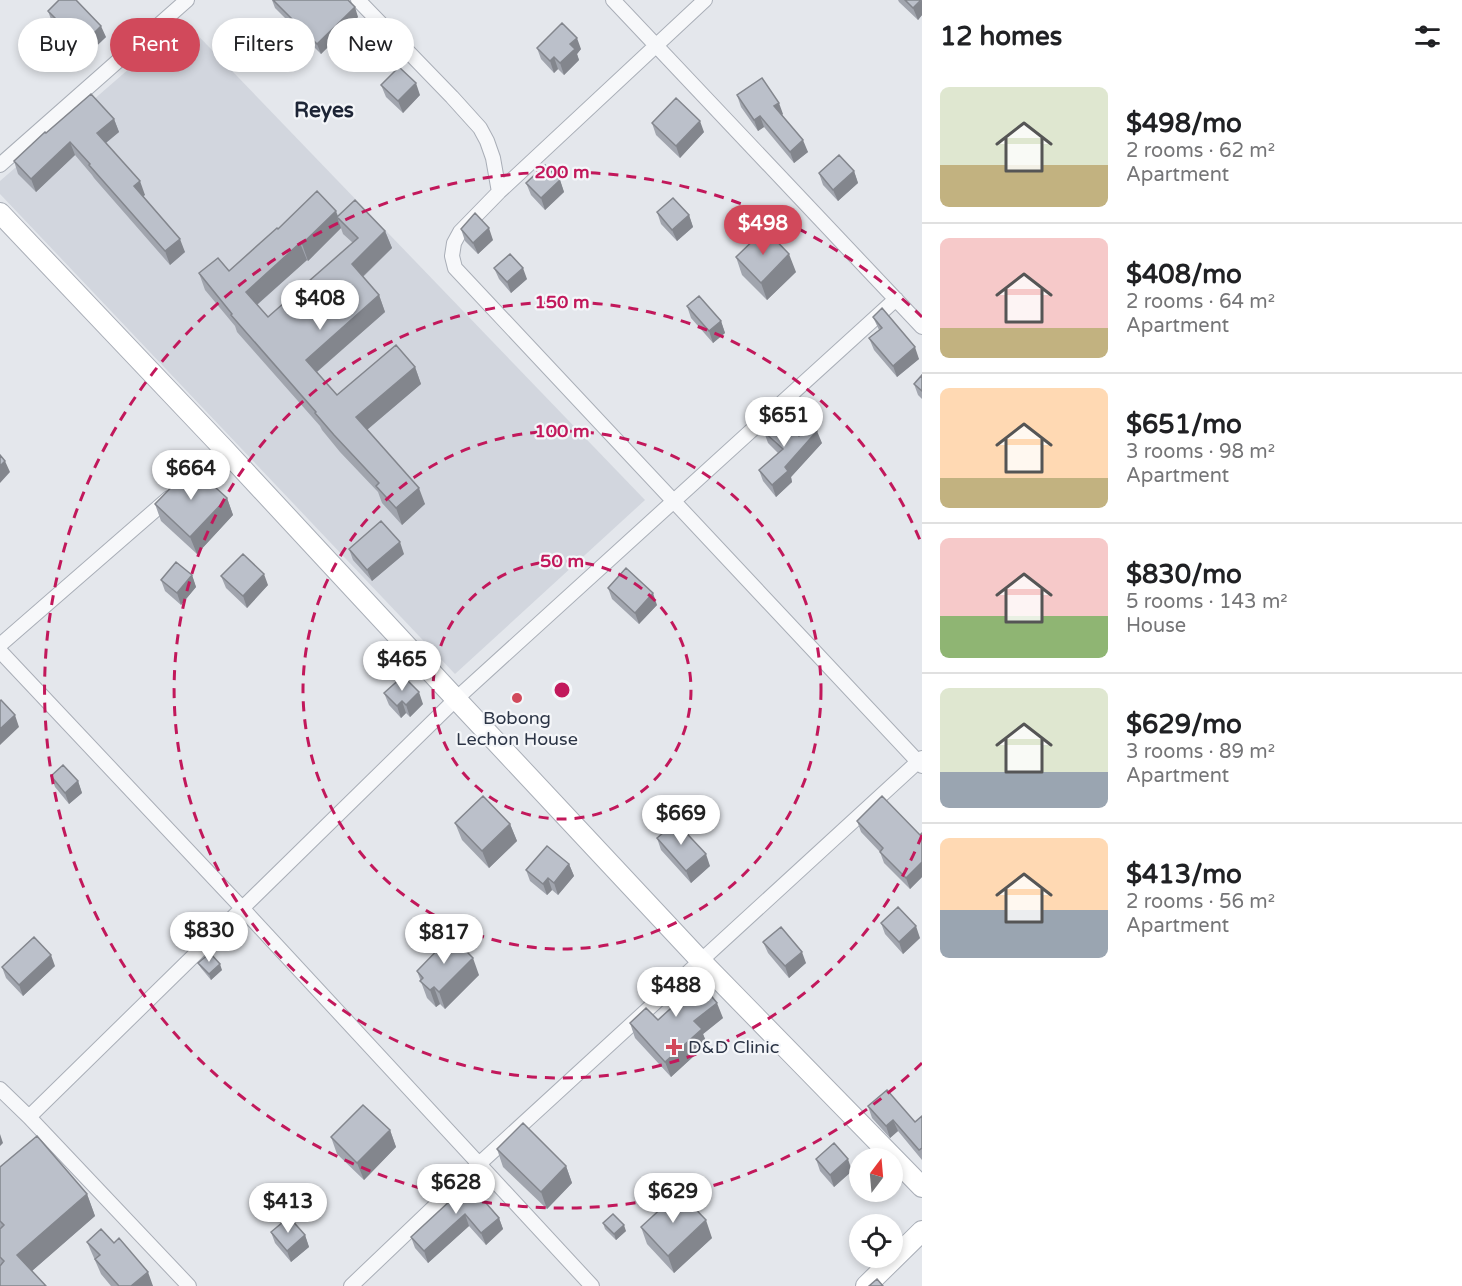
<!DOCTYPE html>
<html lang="en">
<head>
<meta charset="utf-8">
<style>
	:root { --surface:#fff; --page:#f6f6f6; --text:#202124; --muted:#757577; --line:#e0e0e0; --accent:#d1495b }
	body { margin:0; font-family:"Varela Round",sans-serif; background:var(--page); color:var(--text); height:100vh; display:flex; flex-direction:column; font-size:22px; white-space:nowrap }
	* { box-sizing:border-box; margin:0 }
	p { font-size:20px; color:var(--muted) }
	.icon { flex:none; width:33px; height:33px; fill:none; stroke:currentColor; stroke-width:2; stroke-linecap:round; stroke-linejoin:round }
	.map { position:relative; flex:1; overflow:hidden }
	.details { display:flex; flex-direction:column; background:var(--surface); width:540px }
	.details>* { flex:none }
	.banner { position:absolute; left:18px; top:18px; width:570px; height:54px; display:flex; gap:12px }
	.needle { width:39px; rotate:16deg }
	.tools { position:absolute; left:849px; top:1148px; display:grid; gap:12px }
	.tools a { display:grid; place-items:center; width:54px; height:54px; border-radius:50%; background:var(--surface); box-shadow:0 3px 9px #0003; font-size:30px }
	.price { position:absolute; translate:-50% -51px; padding:0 14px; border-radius:21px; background:#fff; color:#222; font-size:20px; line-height:39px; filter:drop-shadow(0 2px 3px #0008) }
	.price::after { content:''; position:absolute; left:50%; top:36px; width:18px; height:14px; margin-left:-9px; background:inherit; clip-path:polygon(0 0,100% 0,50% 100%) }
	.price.active { background:var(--accent); color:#fff }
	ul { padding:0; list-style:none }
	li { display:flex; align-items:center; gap:18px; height:150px; padding:0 18px }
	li+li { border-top:2px solid var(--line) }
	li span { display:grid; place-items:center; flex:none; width:168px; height:120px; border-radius:9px; color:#555 }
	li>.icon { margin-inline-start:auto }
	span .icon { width:72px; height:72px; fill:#fffc; stroke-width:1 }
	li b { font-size:26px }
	h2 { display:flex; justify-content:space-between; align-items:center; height:72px; padding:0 18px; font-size:26px }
	.tag { padding:0 21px; border-radius:27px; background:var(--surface); box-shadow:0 3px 9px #0003; font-size:21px; line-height:54px }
	.tag.active { background:var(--accent); color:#fff }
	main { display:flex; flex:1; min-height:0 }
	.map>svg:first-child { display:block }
	.built { fill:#d2d6de }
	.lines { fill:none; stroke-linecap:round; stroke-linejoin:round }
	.minor-casing { stroke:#a9aeb7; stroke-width:16 }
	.secondary-casing { stroke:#a9aeb7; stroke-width:22 }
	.minor { stroke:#f7f8fa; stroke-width:14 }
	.secondary { stroke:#fff; stroke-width:20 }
	.wall { fill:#a1a5ae; fill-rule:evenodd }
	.shaded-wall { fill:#83868d }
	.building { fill:#bbc0ca; stroke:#83868d; stroke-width:1.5 }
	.ring { fill:none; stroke:#c2185b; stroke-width:3; stroke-dasharray:10 8 }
	.poi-dot { fill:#d1495b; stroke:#f4f6f9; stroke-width:2 }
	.labels { text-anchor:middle; stroke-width:4.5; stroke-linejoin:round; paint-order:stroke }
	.poi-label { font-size:18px; fill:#2b3445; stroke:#f4f6f9 }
	.quarter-label { font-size:21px; font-weight:bold; fill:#1d2536; stroke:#f4f6f9 }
	.centre { fill:#c2185b; stroke:#f4f6f9; stroke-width:3 }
	.ring-label { font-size:18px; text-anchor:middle; font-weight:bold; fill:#c2185b; stroke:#f4f6f9; stroke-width:4.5; stroke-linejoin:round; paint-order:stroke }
</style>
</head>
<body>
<main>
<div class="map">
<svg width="922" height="1286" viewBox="0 0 922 1286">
	<rect width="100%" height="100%" fill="#e4e7ec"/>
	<path class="built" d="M184,21L645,500L455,674L0,194V181Z"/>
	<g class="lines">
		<g class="minor-casing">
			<path id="minor" d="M358,0L452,97L480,128L487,141L493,158L499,192
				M613,0L922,327
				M705,0L499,192L460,232L454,243L452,256L455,268L922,766
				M0,165L187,0
				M185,483L224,449
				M0,645L169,498
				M0,651L242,908L592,1286
				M0,1089L29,1117L189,1286
				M29,1117L456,699L896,299
				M351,1286L479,1164L922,758"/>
		</g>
		<g class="secondary-casing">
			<path id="secondary" d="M0,213L224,449L456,699L701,961L922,1187
				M866,1286L922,1231"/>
		</g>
		<use href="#minor" class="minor"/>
		<use href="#secondary" class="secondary"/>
	</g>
	<path class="wall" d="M272,0H348L358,17L321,54L275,8Z
		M898,0H922V15L918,20L899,2Z
		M48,11L106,37L86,56L52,22Z
		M537,48L581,49L577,54L579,60L564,75L558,69L554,73L541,59Z
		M381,85L420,95L403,113L386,97Z
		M737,95L783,114L782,115L808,152L794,163L764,127L758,131L741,107Z
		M114,119L119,132L106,143L145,195L143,196L185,252L170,265L94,178L92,175L75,155L36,192L18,174L14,161L46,133Z
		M652,123L704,132L680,158L656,135Z
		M854,171L858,183L838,201L823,185L819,173Z
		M560,180L564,192L545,210L531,195L526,183Z
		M657,212L689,215L693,227L677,241L661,224Z
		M338,216L385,231L392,248L363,277L379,295L385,312L317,372L337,395L415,367L421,384L367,430L425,504L402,525L382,503L378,492L340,452L322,430L320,426L237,332L235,326L205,290L199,273L229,271L278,229ZM341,228L343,234L353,243L268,317L257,305L307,260L308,261Z
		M461,229L493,240L478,254L465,241Z
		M736,257L796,272L767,300L742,275Z
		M494,268L527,279L511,293L499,279Z
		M687,306L721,321L725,333L713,343L691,318Z
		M873,317L919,359L897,377L874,350L869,338L879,330Z
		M922,375V399L918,395L914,384Z
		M764,432L799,436L822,443L791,477L792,482L776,497L763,481L759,470L778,453L768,443Z
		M227,498L233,515L197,554L161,521L155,504Z
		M349,549L404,554L372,581L353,560Z
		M192,575L196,587L181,605L165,591L161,580Z
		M221,576L268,585L247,608L226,588Z
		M608,588L657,605L639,624L612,599Z
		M384,693L423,704L410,717L406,713L401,718L389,705Z
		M51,776L78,781L82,793L69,804L55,787Z
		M857,821L920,835L922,833V877L910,889L884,863L880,852L861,832Z
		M455,823L510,824L517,841L489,868L462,840Z
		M657,838L710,866L691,883L661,850Z
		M569,864L574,876L558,895L552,890L547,895L530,881L526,870Z
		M881,923L920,938L903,954L885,934Z
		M763,942L806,963L789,978L768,953Z
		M198,963L222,970L211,980L201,968Z
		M55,966L23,996L6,978L2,967Z
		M417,971L479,975L445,1009L440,1004L436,1007L427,998Z
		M669,986L723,1018L703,1034L707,1044L671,1077L635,1038L630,1023L658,1020L676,1003Z
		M868,1106L915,1122L922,1116V1160L898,1131L890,1138L872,1118Z
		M390,1130L396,1147L364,1180L337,1154L331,1137Z
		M497,1149L566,1166L572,1183L547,1209L503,1167Z
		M816,1159L852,1171L834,1187L820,1171Z
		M0,1167L87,1194L95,1216L32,1271L0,1286Z
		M460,1185L499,1218L503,1229L486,1245L469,1226L428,1263L415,1248L411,1237L449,1202L446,1193Z
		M603,1223L626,1231L616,1240L605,1229Z
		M641,1227L712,1238L674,1273L647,1244Z
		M271,1232L305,1235L309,1247L291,1262L275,1243Z
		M87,1242L153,1286H111L101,1274Z"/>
	<path class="shaded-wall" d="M922,0V15L918,20L913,8Z
		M355,7L358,17L321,54L317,44Z
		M101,26L106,37L86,56L82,45Z
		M577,38L581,49L577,54L579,60L564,75L560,63L570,44Z
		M554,57L558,69L554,73L550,61Z
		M416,83L420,95L403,113L398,101Z
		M779,103L783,114L778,118L774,106Z
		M760,116L764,127L758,131L754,120Z
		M114,119L119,132L102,146L97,133Z
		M700,121L704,132L680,158L676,146Z
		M803,140L808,152L794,163L790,152Z
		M70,142L75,155L36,192L31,179Z
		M854,171L858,183L838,201L833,190Z
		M560,180L564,192L545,210L541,198Z
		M140,181L145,195L139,199L134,186Z
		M336,211L339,219L337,217L341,228L308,261L302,244Z
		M689,215L693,227L677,241L672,230Z
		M489,228L493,240L478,254L473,243Z
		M385,231L392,248L358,281L352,264Z
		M180,239L185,252L170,265L165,251Z
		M300,243L307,260L252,309L246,292Z
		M789,254L796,272L767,300L761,283Z
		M523,268L527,279L511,293L507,282Z
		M379,295L385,312L312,376L306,360Z
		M721,321L725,333L713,343L709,331Z
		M915,347L919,359L897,377L893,366Z
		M415,367L421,384L362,434L356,417Z
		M817,431L822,443L791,477L792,482L776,497L772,485L785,467Z
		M5,461L10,472L0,483V466Z
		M419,488L425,504L402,525L396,508Z
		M227,498L233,515L197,554L190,537Z
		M400,542L404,554L372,581L367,570Z
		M264,574L268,585L247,608L243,596Z
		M192,575L196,587L181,605L177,593Z
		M653,593L657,605L639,624L635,613Z
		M419,692L423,704L410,717L406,705Z
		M402,701L406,713L401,718L397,706Z
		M15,715L19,727L0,745V729Z
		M78,781L82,793L69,804L65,793Z
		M510,824L517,841L489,868L482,851Z
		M706,854L710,866L691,883L686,871Z
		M922,862V877L910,889L906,878Z
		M569,864L574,876L558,895L554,883Z
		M548,878L552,890L547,895L543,884Z
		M916,926L920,938L903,954L899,942Z
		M802,952L806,963L789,978L785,966Z
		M51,955L55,966L23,996L19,985Z
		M473,958L479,975L445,1009L439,992Z
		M220,964L222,970L211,980L209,974Z
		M434,987L440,1004L436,1007L430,990Z
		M717,1003L723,1018L703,1034L707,1044L671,1077L665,1062L694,1021Z
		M893,1120L898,1131L890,1138L886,1126Z
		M390,1130L396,1147L364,1180L357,1163Z
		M0,1134L3,1143L0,1146Z
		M848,1159L852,1171L834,1187L830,1175Z
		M566,1166L572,1183L547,1209L541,1192Z
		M87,1194L95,1216L25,1277L17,1255Z
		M465,1214L469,1226L428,1263L424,1251Z
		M499,1218L503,1229L486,1245L481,1233Z
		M706,1220L712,1238L674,1273L668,1256Z
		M624,1225L626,1231L616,1240L614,1234Z
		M305,1235L309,1247L291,1262L287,1251Z
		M148,1272L153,1286H131Z"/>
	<path class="building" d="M59,0H76L101,26L82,45L48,11Z
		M273,0H348L355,7L317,44Z
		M905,0H921L913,8Z
		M562,23L577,38L570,44L575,49L560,63L554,57L550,61L537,48Z
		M399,67L416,83L398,101L381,85Z
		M762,78L779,103L774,106L803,140L790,152L760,116L754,120L737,95Z
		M91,94L114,119L97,133L140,181L134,186L180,239L165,251L89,165L90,164L70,142L31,179L14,161L45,132L46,133Z
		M676,98L700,121L676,146L652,123Z
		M839,155L854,171L833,190L819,173Z
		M545,165L560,180L541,198L526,183Z
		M317,191L336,211L302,244L300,243L246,292L268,317L358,238L337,217L355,200L385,231L352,264L379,295L306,360L337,395L396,345L415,367L356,417L419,488L396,508L376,486L379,483L334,435L315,413L316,412L231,315L232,314L199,273L218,258L229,271L277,228L278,229Z
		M673,198L689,215L672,230L657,212Z
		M475,213L489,228L473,243L461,229Z
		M765,229L789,254L761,283L736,257Z
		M510,254L523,268L507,282L494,268Z
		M699,296L721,321L709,331L687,306Z
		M882,308L915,347L893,366L869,338L882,328L873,317Z
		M922,375V391L914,384Z
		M778,416L799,436L811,425L817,431L785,467L788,471L772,485L759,470L783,449L764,432Z
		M0,455L5,461L0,466Z
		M192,466L227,498L190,537L155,504Z
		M381,521L400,542L367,570L349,549Z
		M243,554L264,574L243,596L221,576Z
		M176,562L192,575L177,593L161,580Z
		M626,568L653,593L635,613L608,588Z
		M403,676L419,692L406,705L402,701L397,706L384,693Z
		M1,700L15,715L0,729V701Z
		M63,765L78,781L65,793L51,776Z
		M483,796L510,824L482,851L455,823Z
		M882,796L920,835L922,833V862L906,878L880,852L883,848L857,821Z
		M676,822L706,854L686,871L657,838Z
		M547,846L569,864L554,883L548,878L543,884L526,870Z
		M898,907L916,926L899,942L881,923Z
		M781,927L802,952L785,966L763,942Z
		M451,936L473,958L439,992L434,987L430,990L420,981L423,978L417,971Z
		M34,937L51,955L19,985L2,967Z
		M210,953L220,964L209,974L198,963Z
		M690,970L717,1003L694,1021L702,1029L665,1062L630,1023L646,1008L658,1020L680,1000L669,986Z
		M887,1090L915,1122L922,1116V1148L919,1150L893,1120L886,1126L868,1106Z
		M363,1105L390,1130L357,1163L331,1137Z
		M523,1123L566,1166L541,1192L497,1149Z
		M37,1136L87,1194L17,1255L46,1286H0V1266L4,1261L0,1257V1229L4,1225L0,1221V1167Z
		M834,1143L848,1159L830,1175L816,1159Z
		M466,1180L499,1218L481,1233L465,1214L424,1251L411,1237L452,1199L446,1193L457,1182L460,1185Z
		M679,1192L706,1220L668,1256L641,1227Z
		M613,1214L624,1225L614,1234L603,1223Z
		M289,1217L305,1235L287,1251L271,1232Z
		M101,1229L114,1243L119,1238L148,1272L131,1286H119L95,1259L100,1255L87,1242Z
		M877,1279L883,1286H869Z"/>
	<g class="ring">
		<circle cx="562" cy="690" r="129"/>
		<circle cx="562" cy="690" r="259"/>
		<path d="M922 835A388 388 0 1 1 922 545"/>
		<path d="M922 1063A518 518 0 1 1 922 317"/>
	</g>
	<g class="poi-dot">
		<circle cx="517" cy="698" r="6"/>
		<path d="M671 1038h6v6h6v6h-6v6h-6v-6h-6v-6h6z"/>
	</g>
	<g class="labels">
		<g class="poi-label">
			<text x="517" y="724">Bobong<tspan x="517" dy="21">Lechon House</tspan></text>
			<text x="688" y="1053" text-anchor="start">D&amp;D Clinic</text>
		</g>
		<g class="quarter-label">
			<text x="324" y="117">Reyes</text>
		</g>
	</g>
	<circle cx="562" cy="690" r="9" class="centre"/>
	<g class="ring-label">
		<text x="562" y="178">200 m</text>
		<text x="562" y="308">150 m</text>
		<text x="562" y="437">100 m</text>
		<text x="562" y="567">50 m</text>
	</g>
</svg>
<div class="tools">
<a><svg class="needle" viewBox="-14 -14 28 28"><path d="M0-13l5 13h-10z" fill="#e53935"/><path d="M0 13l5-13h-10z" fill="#757577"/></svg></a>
<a><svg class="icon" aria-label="locate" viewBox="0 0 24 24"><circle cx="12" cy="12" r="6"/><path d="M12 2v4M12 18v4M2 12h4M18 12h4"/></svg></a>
</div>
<b class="price active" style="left:763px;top:256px">$498</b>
<b class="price" style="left:320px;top:331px">$408</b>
<b class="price" style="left:784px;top:448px">$651</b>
<b class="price" style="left:191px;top:501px">$664</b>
<b class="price" style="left:402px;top:692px">$465</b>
<b class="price" style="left:681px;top:846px">$669</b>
<b class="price" style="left:209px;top:963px">$830</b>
<b class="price" style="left:444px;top:965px">$817</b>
<b class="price" style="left:676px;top:1018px">$488</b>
<b class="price" style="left:456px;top:1215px">$628</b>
<b class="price" style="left:673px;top:1224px">$629</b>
<b class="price" style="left:288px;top:1234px">$413</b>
<div class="banner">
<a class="tag">Buy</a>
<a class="tag active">Rent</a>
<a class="tag">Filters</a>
<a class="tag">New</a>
</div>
</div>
<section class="details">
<h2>12 homes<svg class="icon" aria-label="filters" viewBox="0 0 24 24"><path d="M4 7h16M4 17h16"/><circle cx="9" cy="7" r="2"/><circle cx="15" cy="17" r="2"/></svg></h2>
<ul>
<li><span style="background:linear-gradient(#dfe7d0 65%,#c2b280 0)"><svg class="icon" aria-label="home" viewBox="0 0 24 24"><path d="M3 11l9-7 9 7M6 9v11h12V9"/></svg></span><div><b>$498/mo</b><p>2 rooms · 62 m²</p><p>Apartment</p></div></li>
<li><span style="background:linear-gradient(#f6c9c9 75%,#c2b280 0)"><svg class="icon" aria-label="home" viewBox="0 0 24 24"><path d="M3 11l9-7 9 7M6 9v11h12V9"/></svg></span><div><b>$408/mo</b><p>2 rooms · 64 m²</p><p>Apartment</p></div></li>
<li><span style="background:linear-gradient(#ffd9b3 75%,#c2b280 0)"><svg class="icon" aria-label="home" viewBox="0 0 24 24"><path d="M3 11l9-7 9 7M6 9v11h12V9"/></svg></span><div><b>$651/mo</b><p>3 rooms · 98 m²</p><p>Apartment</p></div></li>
<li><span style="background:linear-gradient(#f6c9c9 65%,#8fb573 0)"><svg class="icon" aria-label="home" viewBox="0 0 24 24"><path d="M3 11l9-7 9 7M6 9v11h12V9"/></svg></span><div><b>$830/mo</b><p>5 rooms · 143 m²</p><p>House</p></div></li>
<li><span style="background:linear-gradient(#dfe7d0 70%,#9aa5b1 0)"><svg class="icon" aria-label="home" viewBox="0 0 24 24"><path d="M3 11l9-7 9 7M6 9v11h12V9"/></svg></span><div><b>$629/mo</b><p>3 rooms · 89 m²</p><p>Apartment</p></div></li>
<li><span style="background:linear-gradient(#ffd9b3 60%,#9aa5b1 0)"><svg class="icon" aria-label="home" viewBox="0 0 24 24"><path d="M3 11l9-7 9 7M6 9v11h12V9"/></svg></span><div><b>$413/mo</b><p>2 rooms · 56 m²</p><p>Apartment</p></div></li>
</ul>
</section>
</main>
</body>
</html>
